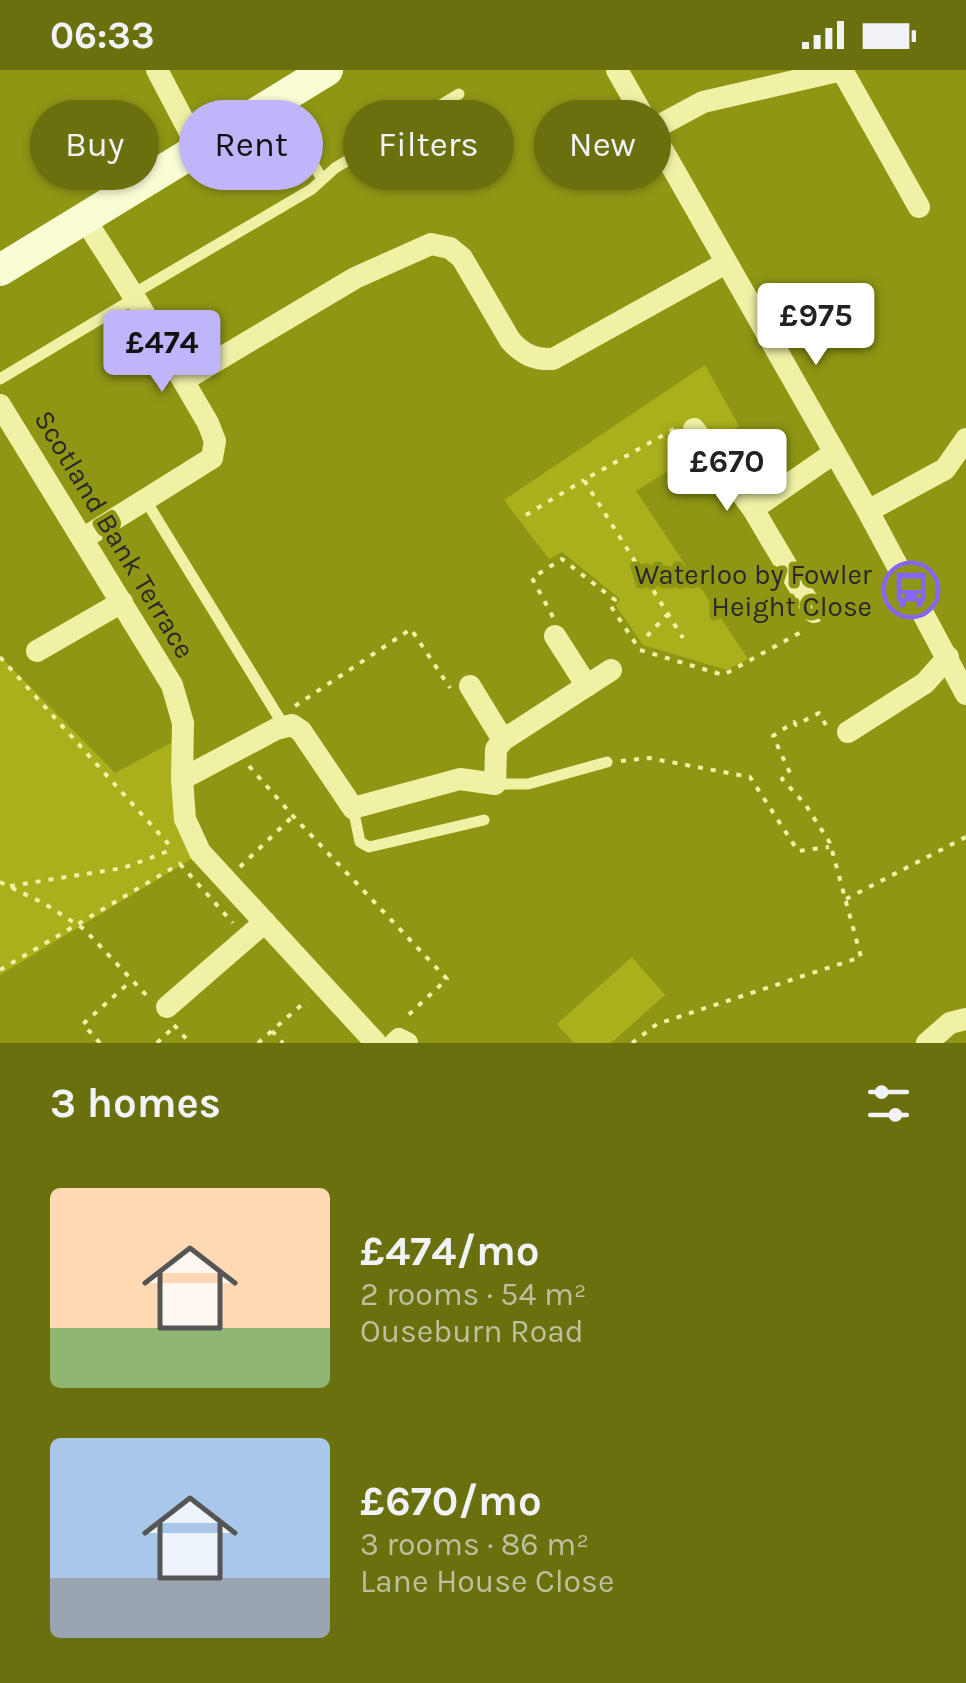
<!DOCTYPE html>
<html lang="en">
<head>
<meta charset="utf-8">
<style>
	:root { --surface:#6b700f; --page:#707518; --text:#f1f3f6; --muted:#bec19e; --accent:#c0b4fa }
	body { margin:0; font-family:Karla,sans-serif; background:var(--page); color:var(--text); height:100vh; display:flex; flex-direction:column; font-size:38px; white-space:nowrap }
	* { box-sizing:border-box; margin:0 }
	p { font-size:32px; color:var(--muted) }
	.icon { flex:none; width:55px; height:55px; fill:none; stroke:currentColor; stroke-width:2; stroke-linecap:round; stroke-linejoin:round }
	.map { position:relative; height:973px; overflow:hidden }
	.drawer { display:flex; flex-direction:column; background:var(--surface); flex:1 }
	.drawer>* { flex:none }
	.hud { position:absolute; left:30px; top:30px; width:908px; height:90px; display:flex; gap:20px }
	.price { position:absolute; translate:-50% -85px; padding:0 22px; border-radius:10px; background:#fff; color:#222; font-size:32px; line-height:65px; filter:drop-shadow(0 2px 5px #0008) }
	.price::after { content:''; position:absolute; left:50%; top:60px; width:30px; height:22px; margin-left:-15px; background:inherit; clip-path:polygon(0 0,100% 0,50% 100%) }
	.price.active { background:var(--accent); color:#111 }
	ul { padding:0; list-style:none }
	li { display:flex; align-items:center; gap:30px; height:250px; padding:0 50px }
	li span { display:grid; place-items:center; flex:none; width:280px; height:200px; border-radius:10px; color:#555 }
	li>.icon { margin-inline-start:auto }
	span .icon { width:120px; height:120px; fill:#fffc; stroke-width:1 }
	li b { font-size:42px }
	h2 { display:flex; justify-content:space-between; align-items:center; height:120px; padding:0 50px; font-size:42px }
	.chip { padding:0 35px; border-radius:45px; background:var(--surface); box-shadow:0 2px 8px #0004; font-size:35px; line-height:90px }
	.chip.active { background:var(--accent); color:#111 }
	.status { display:flex; justify-content:space-between; align-items:center; height:70px; padding:0 50px; background:var(--surface); direction:ltr }
	.status svg { height:28px; fill:currentColor }
	.map>svg:first-child { display:block }
	.green { fill:#aaaf1c }
	.lines { fill:none; stroke-linecap:round; stroke-linejoin:round }
	.path { stroke:#eff2a5; stroke-width:4; stroke-dasharray:5 8; stroke-linecap:butt }
	.lane { stroke:#eff2a5; stroke-width:11 }
	.street { stroke:#eff2a5; stroke-width:22 }
	.secondary { stroke:#fafcd4; stroke-width:32 }
	.labels { text-anchor:middle; stroke-width:9; stroke-linejoin:round; paint-order:stroke }
	.street-label { font-size:28px; fill:#292929; stroke:#8f9614 }
	.poi-label { font-size:28px; fill:#292929; stroke:#8f9614; text-anchor:end }
</style>
</head>
<body>
<div class="status"><b>06:33</b><svg viewBox="0 0 49 12"><path d="M0 12V9h3v3zM5 12V6h3v6zM10 12V3h3v9zM15 12V0h3v12zM26 1h20v11H26zM47 4h2v5h-2z"/></svg></div>
<div class="map">
<svg width="966" height="973" viewBox="0 0 966 973">
	<rect width="100%" height="100%" fill="#8f9614"/>
	<path class="green" d="M705,295L739,356L636,421L748,589L727,600L643,575L616,536L620,529L562,482L549,489L504,430Z
		M0,586L115,703L178,669L196,786L0,905Z
		M632,887L665,925L611,973H574L557,954Z"/>
	<g class="lines">
		<path class="path" d="M674,359L584,410L683,568
			M526,445L584,410
			M553,547L532,508L562,489L615,530L610,535L640,580L723,605L803,561
			M647,566L668,544
			M0,587L173,779
			M295,636L411,559L450,618
			M621,691L649,688L750,707L798,781L829,777
			M249,696L293,746L447,909L403,950
			M180,794L233,853
			M240,797L291,748
			M0,812L45,834L84,859L148,927
			M10,816L123,798L174,779
			M846,829L966,767
			M0,900L181,793
			M174,955L190,973
			M272,961L283,973
			M100,973L83,954L131,911
			M157,973L175,956
			M258,973L307,930
			M632,973L657,954L861,887L830,773L805,734L782,709L790,703L773,666L794,652L796,655L819,643L827,657"/>
		<path class="lane" d="M279,35L322,109
			M431,41L459,89
			M133,224L312,119L335,98L459,24
			M0,309L135,228
			M146,431L284,656
			M495,714H528L607,692
			M353,738L360,772L369,777L484,750"/>
		<path class="street" d="M157,0L198,78
			M617,0L868,441L966,624
			M651,60L703,32L842,0L919,137
			M84,148L135,228L208,353L215,371L212,388L84,468
			M184,310L355,208L431,174L450,178L462,188L510,270C522,284 534,290 553,289L726,193
			M0,335L172,615L183,653L182,709L185,749L200,782L376,973
			M694,359L753,439
			M868,441L945,399L966,369
			M814,542L753,439L834,383
			M555,566L587,616
			M37,581L122,532
			M848,662L925,613L948,587
			M503,670L611,600
			M182,709L276,659L292,655L301,661L353,738L460,709L495,714L496,679L503,670L470,616
			M167,937L265,852
			M395,973L399,969L407,973
			M927,973L950,953L966,949"/>
		<path class="secondary" d="M0,200L327,0"/>
	</g>
	<defs>
		<g id="bus-ring" transform="scale(2.875)"><circle r="9.5" fill="#8f9614" stroke="#8566ff" stroke-width="1.5"/><path d="M-5-6H5V4H4V6H2V4H-2V6H-4V4H-5ZM-3.5-4V0h7V-4ZM-3.5 1.2v1.5H-2V1.2ZM2 1.2v1.5H3.5V1.2Z" fill="#8566ff"/></g>
	</defs>
	<g fill-rule="evenodd">
		<use href="#bus-ring" x="911" y="520"/>
	</g>
	<g class="labels">
		<g class="street-label">
			<text transform="translate(115 464) rotate(59)" y="10">Scotland Bank Terrace</text>
		</g>
		<g class="poi-label">
			<text x="872" y="514">Waterloo by Fowler<tspan x="872" dy="32">Height Close</tspan></text>
		</g>
	</g>
</svg>
<b class="price" style="left:816px;top:298px">£975</b>
<b class="price active" style="left:162px;top:325px">£474</b>
<b class="price" style="left:727px;top:444px">£670</b>
<div class="hud">
<a class="chip">Buy</a>
<a class="chip active">Rent</a>
<a class="chip">Filters</a>
<a class="chip">New</a>
</div>
</div>
<section class="drawer">
<h2>3 homes<svg class="icon" aria-label="filters" viewBox="0 0 24 24"><path d="M4 7h16M4 17h16"/><circle cx="9" cy="7" r="2"/><circle cx="15" cy="17" r="2"/></svg></h2>
<ul>
<li><span style="background:linear-gradient(#ffd9b3 70%,#8fb573 0)"><svg class="icon" aria-label="home" viewBox="0 0 24 24"><path d="M3 11l9-7 9 7M6 9v11h12V9"/></svg></span><div><b>£474/mo</b><p>2 rooms · 54 m²</p><p>Ouseburn Road</p></div></li>
<li><span style="background:linear-gradient(#a9c7e8 70%,#9aa5b1 0)"><svg class="icon" aria-label="home" viewBox="0 0 24 24"><path d="M3 11l9-7 9 7M6 9v11h12V9"/></svg></span><div><b>£670/mo</b><p>3 rooms · 86 m²</p><p>Lane House Close</p></div></li>
</ul>
</section>
</body>
</html>
